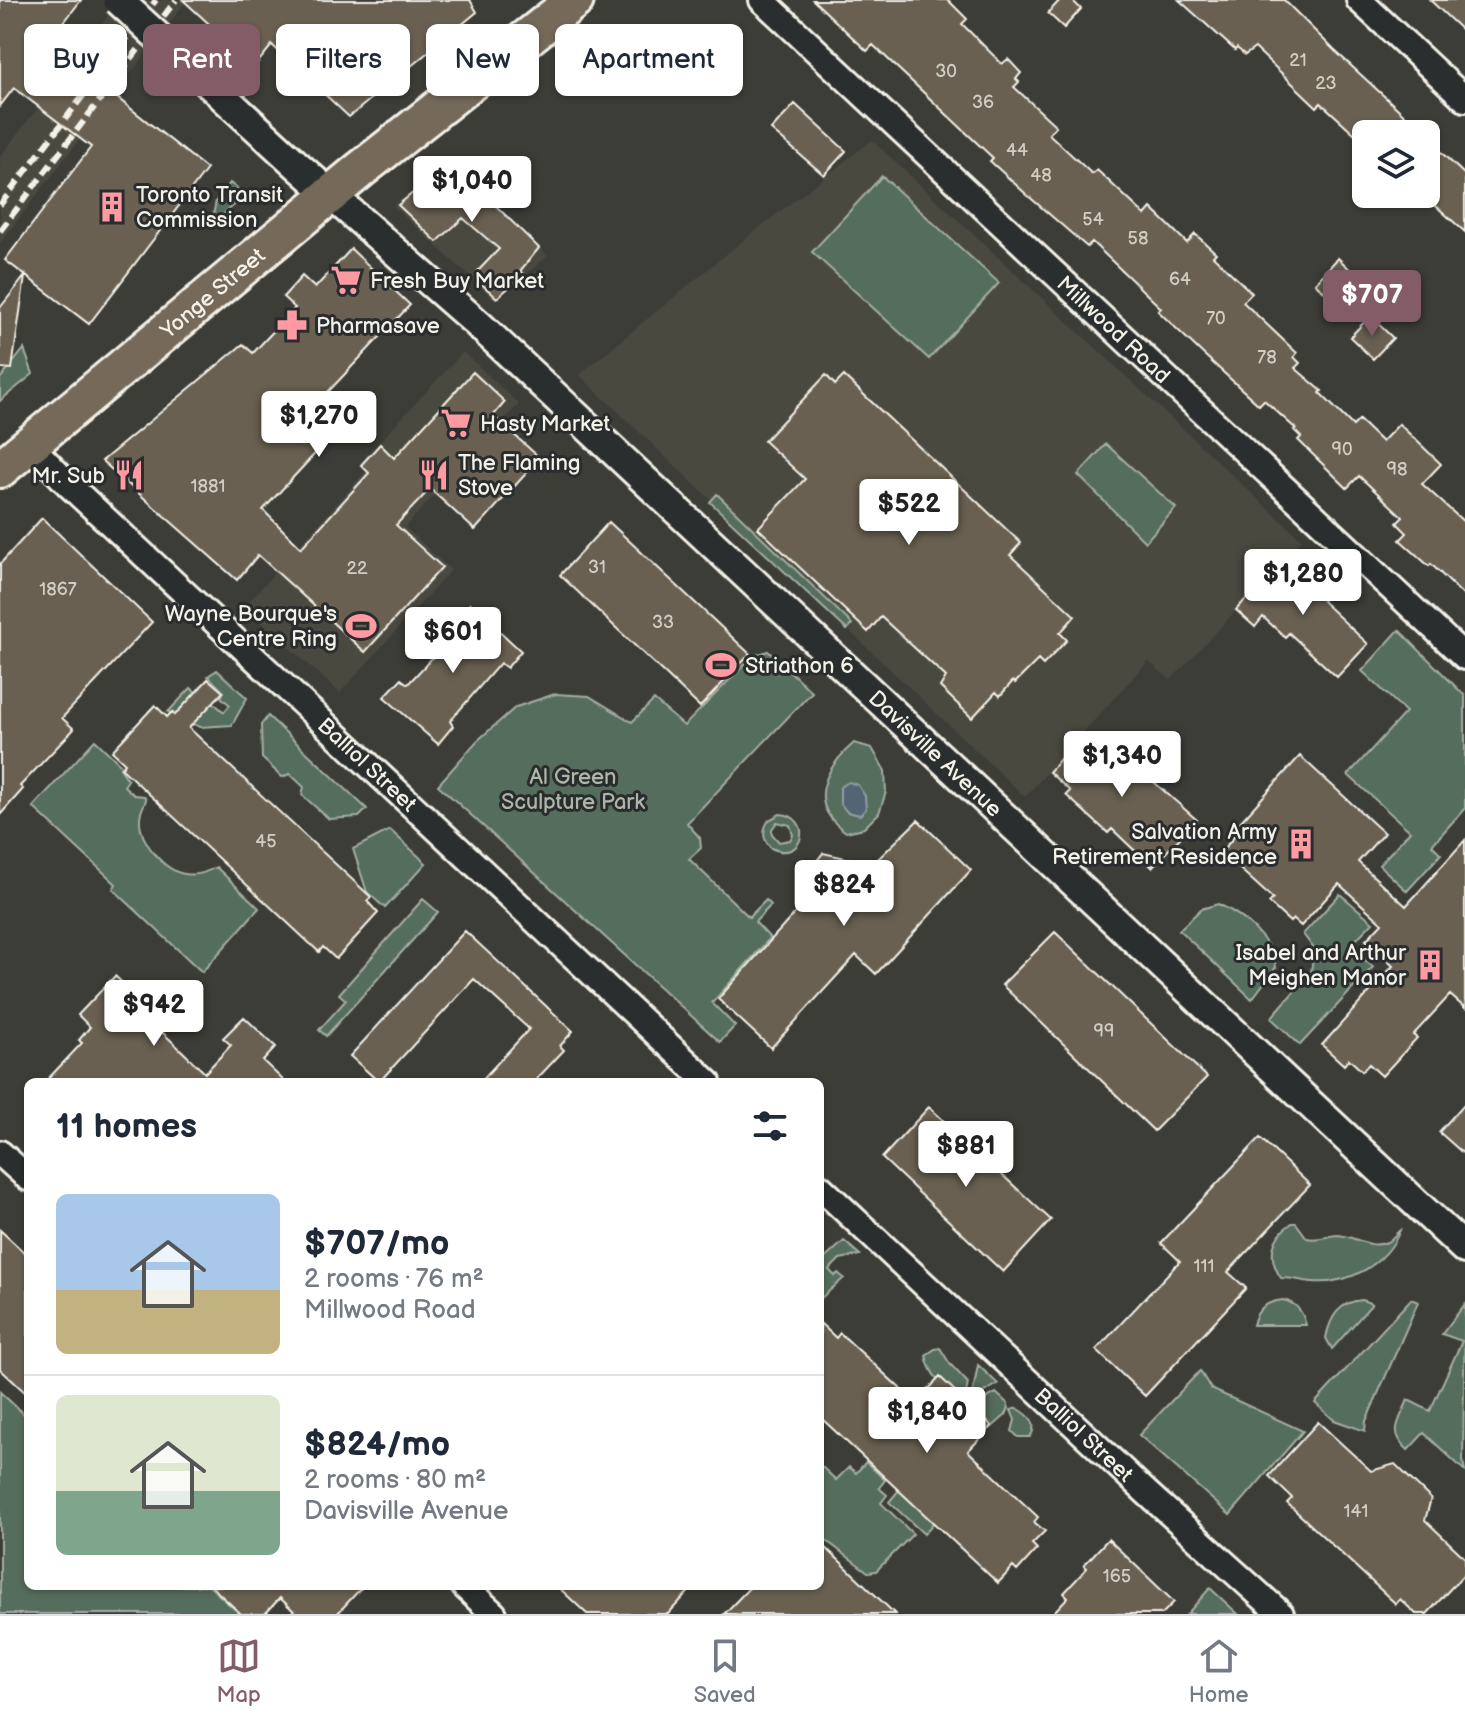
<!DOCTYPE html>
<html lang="en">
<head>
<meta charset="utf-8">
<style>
	:root { --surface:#fff; --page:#f2f2f3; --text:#1f2937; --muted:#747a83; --line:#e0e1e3; --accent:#845c67 }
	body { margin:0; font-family:"Balsamiq Sans",sans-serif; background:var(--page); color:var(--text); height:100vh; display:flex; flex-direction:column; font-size:30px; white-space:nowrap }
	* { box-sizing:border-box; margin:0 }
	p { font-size:26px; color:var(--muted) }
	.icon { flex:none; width:44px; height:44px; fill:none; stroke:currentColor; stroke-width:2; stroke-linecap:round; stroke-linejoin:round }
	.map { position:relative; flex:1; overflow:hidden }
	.panel { position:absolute; left:24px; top:1078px; width:800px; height:512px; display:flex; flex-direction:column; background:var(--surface); border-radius:12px; box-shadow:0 2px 6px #0004 }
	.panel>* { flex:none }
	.guide { position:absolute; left:24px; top:24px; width:800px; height:72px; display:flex; gap:16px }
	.controls { position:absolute; left:1352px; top:120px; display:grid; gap:16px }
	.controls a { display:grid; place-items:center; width:88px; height:88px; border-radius:12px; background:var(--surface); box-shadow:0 2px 6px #0004; font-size:40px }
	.price { position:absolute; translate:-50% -68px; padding:0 18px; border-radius:8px; background:#fff; color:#222; font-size:26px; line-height:52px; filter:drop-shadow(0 2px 4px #0008) }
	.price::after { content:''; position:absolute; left:50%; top:48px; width:24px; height:18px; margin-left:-12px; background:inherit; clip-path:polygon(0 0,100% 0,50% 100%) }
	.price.selected { background:var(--accent); color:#fff }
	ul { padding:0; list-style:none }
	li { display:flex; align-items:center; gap:24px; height:200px; padding:0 32px }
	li+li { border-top:2px solid var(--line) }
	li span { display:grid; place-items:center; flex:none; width:224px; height:160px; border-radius:12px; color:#555 }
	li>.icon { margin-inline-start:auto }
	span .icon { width:96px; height:96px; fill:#fffc; stroke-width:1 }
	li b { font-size:34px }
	h2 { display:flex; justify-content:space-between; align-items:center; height:96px; padding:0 32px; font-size:34px }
	.chip { padding:0 28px; border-radius:12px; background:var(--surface); box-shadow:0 2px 6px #0004; font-size:28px; line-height:72px }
	.chip.selected { background:var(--accent); color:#fff }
	.tab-bar { display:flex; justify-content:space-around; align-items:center; height:112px; border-top:2px solid var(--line); background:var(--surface); font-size:22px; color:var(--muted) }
	.tab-bar a { display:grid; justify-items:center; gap:4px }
	.tab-bar .selected { color:var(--accent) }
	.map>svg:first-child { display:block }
	.built { fill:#4a4840 }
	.green { fill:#556d5b; stroke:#a4afa2; stroke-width:2; fill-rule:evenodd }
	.water { fill:#526575; stroke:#939da3; stroke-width:2 }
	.building { fill:#696151; stroke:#f4f1e8; stroke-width:2 }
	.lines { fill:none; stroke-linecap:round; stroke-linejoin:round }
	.minor-casing { stroke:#f4f1e8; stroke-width:30 }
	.tertiary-casing { stroke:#f4f1e8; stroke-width:34 }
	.primary-casing { stroke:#f4f1e8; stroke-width:42 }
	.minor { stroke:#2a2d2e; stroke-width:24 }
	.tertiary { stroke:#2a2d2e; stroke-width:28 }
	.primary { stroke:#746a5a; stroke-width:36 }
	.rail { stroke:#f4f1e8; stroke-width:6; stroke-dasharray:12 6; stroke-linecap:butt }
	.tertiary-bridge-casing { stroke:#f4f1e8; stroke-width:34; stroke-linecap:butt }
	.tertiary-bridge { stroke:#2a2d2e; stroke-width:28 }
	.labels { text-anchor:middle; stroke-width:6; stroke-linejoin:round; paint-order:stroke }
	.number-label { font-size:18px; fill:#d1cdc2 }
	.poi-label { font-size:22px; fill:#f4f1e8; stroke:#2a2d2e; text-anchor:start }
	.street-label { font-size:22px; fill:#f4f1e8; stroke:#2a2d2e }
	.park-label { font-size:22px; fill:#acb6a9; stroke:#2a2d2e }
</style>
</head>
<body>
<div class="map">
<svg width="1465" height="1614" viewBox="0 0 1465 1614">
	<rect width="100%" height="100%" fill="#3d3d38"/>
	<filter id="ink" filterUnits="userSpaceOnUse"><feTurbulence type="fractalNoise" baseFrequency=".0125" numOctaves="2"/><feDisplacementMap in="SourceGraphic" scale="16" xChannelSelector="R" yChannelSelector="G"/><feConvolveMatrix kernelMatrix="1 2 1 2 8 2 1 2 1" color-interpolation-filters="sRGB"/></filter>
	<g filter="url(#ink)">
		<path class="built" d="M120,0H187L0,243V157Z
			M872,140L1302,540L1171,680L1148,661L1025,797L579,375L751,234Z
			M450,161L548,256L495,300L393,206Z
			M463,352L519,404L405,527L451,570L340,693L244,607L366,471L360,463Z"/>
		<path class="green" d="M882,176L999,283L929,359L812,252Z
			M230,183L239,190L240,200L211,225L216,201Z
			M24,349L33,374L0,401V379Z
			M1106,444L1176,508L1145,542L1078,475Z
			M717,494L852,624L847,630L710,502Z
			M1399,630L1465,696V808L1432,845L1441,854L1407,891L1379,865L1410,831L1348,775L1406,712L1362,671Z
			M768,651L812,692L687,823L700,838L701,848L689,859L749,917L766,900L771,905L755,922L770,938L712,1003L735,1026L720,1042L438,785L477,741L516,707L555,694L589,696L632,722L654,700L684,726L753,656Z
			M217,670L247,698L232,725L200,727L168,712L191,688L201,697L205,695L224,712L230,705L221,697L224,692L208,676Z
			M268,716L367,809L359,817L329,819L302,795L304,787L290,774L282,777L262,758L261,725Z
			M95,740L121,765L120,768L128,780L124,786L134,795L144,796L146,800C144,805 140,812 140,818C138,840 164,871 185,874C197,876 206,873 216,867L259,908L202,972L113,889L116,884L33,807Z
			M854,743L872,748L885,771L886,792L879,813L864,828L846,832C806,805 824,769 854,743Z
			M780,814C814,816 804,864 771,848C762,839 762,830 769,820ZM777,822L790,825L793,835L790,840L779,842L772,834V829Z
			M390,830L426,863L385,908L367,892L353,849Z
			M1340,894L1373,922L1349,947L1373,967L1300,1045L1271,1018L1311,972L1314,949L1303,934Z
			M423,899L438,912L326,1036L319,1030L346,1000L339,994Z
			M1218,904C1243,915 1271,939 1276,967L1252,999L1179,930L1201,909Z
			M1292,1223H1296L1307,1238C1320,1241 1327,1235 1338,1235C1355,1236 1370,1250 1387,1242C1393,1239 1397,1232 1400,1230C1387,1264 1349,1285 1312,1282C1302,1281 1292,1278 1281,1278C1267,1257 1271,1237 1292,1223Z
			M844,1241L860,1255L840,1259L829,1270L835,1276L838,1273L844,1278L820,1299V1263Z
			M1411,1299L1418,1302L1366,1421L1365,1431L1334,1420L1315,1403Z
			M1283,1300C1297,1303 1303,1312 1306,1325H1253C1257,1308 1266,1302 1283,1300Z
			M1362,1300L1372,1304L1332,1349L1326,1338C1330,1317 1339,1302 1362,1300Z
			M1465,1304L1463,1461L1465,1471L1424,1433L1408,1450C1388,1432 1399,1422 1408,1400L1430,1411L1462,1341L1442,1334Z
			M940,1348L950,1364L968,1383L964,1404C947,1389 930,1378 926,1355L935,1349Z
			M978,1365L998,1384L973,1398L972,1397Z
			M1200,1371L1211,1389L1303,1431L1230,1515L1139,1435Z
			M0,1392L28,1418V1586H209L240,1614H0Z
			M996,1393L1007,1403L1009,1408L1006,1415L990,1429L970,1410L976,1404Z
			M1017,1408C1029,1415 1039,1423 1030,1437H1018L1012,1431L1015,1420L1011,1410Z
			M866,1462L885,1480L879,1488L887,1495L881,1503L913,1534L876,1571L868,1572L820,1536V1465L836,1480L849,1467L856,1473Z
			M899,1490L934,1522L924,1534L889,1502Z
			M1210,1588L1238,1614H1187Z"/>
		<path class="water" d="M849,782L858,785L865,796L866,809L860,815L847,812L840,803V787Z"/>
		<path class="building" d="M0,0H81L48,43L207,169L89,324L5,260L91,147L14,88L0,106Z
			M183,0H470L477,12L349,117L272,45L255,66Z
			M813,0H948L967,19L962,24L1002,64L1008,59L1021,73L1016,79L1019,82L1014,87L1056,126L1049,134L1092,174L1097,170L1145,215L1151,208L1187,243L1195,234L1216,253L1213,256L1252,293L1243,302L1297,353L1294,357L1300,363L1295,368L1322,391L1320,393L1353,426L1359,420L1382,442L1399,424L1441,464L1422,484L1465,523V597L1431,564L1429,566L1400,540L1407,533L1397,523L1403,517L1359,476L1347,488L1298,440L1301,437L1294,430L1296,429L1264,400L1259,405L1202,353L1158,311L1161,308L1092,242L1087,247L1026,194L990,161L993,158L873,45L867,51Z
			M1060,0H1072L1081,9L1064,28L1048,13Z
			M1179,0H1284L1334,50L1410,120L1409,122L1422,134H1355L1321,103L1317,107L1255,48L1245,55L1237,48L1235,50Z
			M1430,0H1465V33Z
			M795,104L846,151L824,175L771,130Z
			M1426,138L1465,175V232L1426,197Z
			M451,162L539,248L520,271L524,274L497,298L477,280V272L499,249L463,218L437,242L398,205Z
			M351,249L410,305L310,411L335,432L263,510L301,548L369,473L361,465L380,444L394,458L473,372L505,402L493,416L540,458L475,530L430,489L396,525L442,567L365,652L258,555L237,580L102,461L243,344L253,353L295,308L283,297L302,276L315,288Z
			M1338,258L1376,294L1352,318L1315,283Z
			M25,276L12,369L0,368V308Z
			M1370,316L1393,338L1373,359L1350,337Z
			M826,375L835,385L844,376L1021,543L1010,555L1075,616L1060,633L1067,640L1043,665L1038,660L1015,683L1013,681L1000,696L996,692L972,718L940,687L946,677L881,617L868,632L758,528L805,479L764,441Z
			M42,518L152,622L62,718L74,729L20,786L23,789L0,815V564Z
			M609,522L750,654L700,707L560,575Z
			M1285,557L1326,596L1322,601L1368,644L1337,677L1289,633L1285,637L1263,617L1255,627L1236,610Z
			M470,604L521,651L507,668L500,663L450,721L453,726L438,744L384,697L401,679L408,684L459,629L453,623Z
			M208,679L223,692L189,728L371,897L367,901L378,913L336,959L323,947L319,952L121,768L125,763L112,751L155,705L167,717L172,712L175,715Z
			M1080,736L1088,743L1093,736L1118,757L1121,753L1197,820L1152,867L1112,829L1108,833L1066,795L1070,791L1049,772Z
			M1300,756L1384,833L1358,862L1406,906L1465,840V1008L1450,995L1413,1035L1417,1038L1382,1076L1369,1064L1362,1071L1349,1059L1344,1065L1322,1045L1393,966L1366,940L1382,923L1339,884L1301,926L1293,919L1290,922L1269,903L1273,899L1221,852L1235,836L1231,832Z
			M918,820L971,870L876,974L856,955L771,1048L718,999L814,892L808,872L823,853L873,864Z
			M465,931L573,1031L560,1046L564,1050L534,1082H480L529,1029L474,979L379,1082L350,1056Z
			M1055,932L1207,1077L1154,1131L1002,985Z
			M115,976L166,1024L160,1030L205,1073L231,1045L223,1038L244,1017L276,1047L263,1061L285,1082H45L82,1043L79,1040L90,1027L78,1015Z
			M1465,1103V1155L1439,1132Z
			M929,1107L1051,1220L1003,1272L882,1158Z
			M1260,1138L1310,1185L1228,1272L1246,1288L1145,1396L1096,1350L1180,1261L1161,1243Z
			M0,1230L28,1256V1395L0,1369Z
			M820,1323L836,1338L840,1333L916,1403L940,1377L992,1426L968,1451L1038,1517L1034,1522L1045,1531L1032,1544L1037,1549L1017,1571L1013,1567L998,1583L820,1417Z
			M1318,1422L1371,1471L1395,1464L1431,1499L1425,1520L1465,1558V1573L1427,1614H1416L1400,1599L1396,1604L1287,1503L1292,1498L1269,1476Z
			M1108,1539L1174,1602L1162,1614H1052L1068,1597L1064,1593L1087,1568L1084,1565Z
			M820,1542L895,1614H724L751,1586H820Z
			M211,1586H363L337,1614H297L280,1598L265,1614H241Z
			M557,1586H694L668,1614H587Z"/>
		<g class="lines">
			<g class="minor-casing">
				<g id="minor">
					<path id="s1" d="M762,0L1465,657"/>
					<path d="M1359,0L1465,99"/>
					<path id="s2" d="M29,444L70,486L708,1082"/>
					<path d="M0,1153L28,1178"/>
					<path id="s3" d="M820,1187L1148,1494L1281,1614"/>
					<path d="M464,1586L494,1614"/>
				</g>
			</g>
			<g class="tertiary-casing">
				<g id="tertiary">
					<path id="s4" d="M193,69L297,165L478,324L1465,1249"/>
				</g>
			</g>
			<g class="primary-casing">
				<g id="primary">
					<path id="s5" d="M0,469L360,170L575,0"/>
				</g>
			</g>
			<use href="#minor" class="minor"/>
			<use href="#tertiary" class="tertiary"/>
			<use href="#primary" class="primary"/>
			<path class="rail" d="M0,205L156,0
				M0,231L176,0"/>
			<g class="tertiary-bridge-casing">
				<path id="tertiary-bridge" d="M118,0L193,69"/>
			</g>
			<use href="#tertiary-bridge" class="tertiary-bridge"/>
		</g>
	</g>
	<defs>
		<g id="building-bare" transform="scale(2.4)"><path d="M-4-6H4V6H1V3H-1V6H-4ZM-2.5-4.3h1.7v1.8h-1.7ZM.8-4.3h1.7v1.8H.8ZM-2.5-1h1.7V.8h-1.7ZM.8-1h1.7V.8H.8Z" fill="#ff9aa2" stroke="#2a2d2e" stroke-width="2.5" paint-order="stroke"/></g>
		<g id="supermarket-bare" transform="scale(2.4)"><path d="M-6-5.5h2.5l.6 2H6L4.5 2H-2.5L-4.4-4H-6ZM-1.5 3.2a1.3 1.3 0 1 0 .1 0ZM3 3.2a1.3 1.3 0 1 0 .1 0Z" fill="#ff9aa2" stroke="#2a2d2e" stroke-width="2.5" paint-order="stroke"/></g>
		<g id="pharmacy-bare" transform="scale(2.4)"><path d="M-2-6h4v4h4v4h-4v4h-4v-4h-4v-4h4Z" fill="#ff9aa2" stroke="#2a2d2e" stroke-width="2.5" paint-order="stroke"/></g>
		<g id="restaurant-bare" transform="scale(2.4)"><path d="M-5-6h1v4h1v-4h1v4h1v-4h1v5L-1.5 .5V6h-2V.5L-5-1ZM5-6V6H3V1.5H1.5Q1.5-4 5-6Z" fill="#ff9aa2" stroke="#2a2d2e" stroke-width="2.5" paint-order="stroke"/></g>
		<g id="stadium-bare" transform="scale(2.4)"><path d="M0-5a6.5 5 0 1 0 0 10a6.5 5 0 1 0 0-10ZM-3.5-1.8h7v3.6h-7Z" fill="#ff9aa2" stroke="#2a2d2e" stroke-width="2.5" paint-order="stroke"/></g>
	</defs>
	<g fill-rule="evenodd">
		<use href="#building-bare" x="112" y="207"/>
		<use href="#supermarket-bare" x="346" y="280"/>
		<use href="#pharmacy-bare" x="292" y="325"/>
		<use href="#supermarket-bare" x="456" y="423"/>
		<use href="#restaurant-bare" x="129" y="475"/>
		<use href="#restaurant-bare" x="434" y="475"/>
		<use href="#stadium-bare" x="361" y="626"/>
		<use href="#stadium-bare" x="721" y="665"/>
		<use href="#building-bare" x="1301" y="844"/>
		<use href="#building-bare" x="1430" y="965"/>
	</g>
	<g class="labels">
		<g class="number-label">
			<text x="1298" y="66">21</text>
			<text x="946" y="77">30</text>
			<text x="1326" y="89">23</text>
			<text x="983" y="108">36</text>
			<text x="1017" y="156">44</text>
			<text x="1041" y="181">48</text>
			<text x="1093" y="225">54</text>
			<text x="1138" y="244">58</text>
			<text x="1180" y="285">64</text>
			<text x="1216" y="324">70</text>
			<text x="1267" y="363">78</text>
			<text x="1342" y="455">90</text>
			<text x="1397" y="475">98</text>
			<text x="208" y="492">1881</text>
			<text x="597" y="573">31</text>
			<text x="357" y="574">22</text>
			<text x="58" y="595">1867</text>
			<text x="663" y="628">33</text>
			<text x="266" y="847">45</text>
			<text x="1104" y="1037">99</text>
			<text x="1204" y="1272">111</text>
			<text x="1356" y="1517">141</text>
			<text x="1117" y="1582">165</text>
		</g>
		<g class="poi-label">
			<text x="136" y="202">Toronto Transit<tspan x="136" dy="25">Commission</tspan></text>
			<text x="370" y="288">Fresh Buy Market</text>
			<text x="316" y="333">Pharmasave</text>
			<text x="480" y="431">Hasty Market</text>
			<text x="458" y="470">The Flaming<tspan x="458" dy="25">Stove</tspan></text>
			<text x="105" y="483" text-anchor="end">Mr. Sub</text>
			<text x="337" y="621" text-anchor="end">Wayne Bourque's<tspan x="337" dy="25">Centre Ring</tspan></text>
			<text x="745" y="673">Striathon 6</text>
			<text x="1277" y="839" text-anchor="end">Salvation Army<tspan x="1277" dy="25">Retirement Residence</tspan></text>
			<text x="1406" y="960" text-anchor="end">Isabel and Arthur<tspan x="1406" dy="25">Meighen Manor</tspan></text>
		</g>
		<g class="street-label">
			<text dy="8" stroke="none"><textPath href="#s5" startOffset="276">Yonge Street</textPath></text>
			<text dy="8" stroke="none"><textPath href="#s1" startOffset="482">Millwood Road</textPath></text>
			<text dy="8" stroke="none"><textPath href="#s4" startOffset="1010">Davisville Avenue</textPath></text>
			<text dy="8" stroke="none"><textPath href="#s2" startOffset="466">Balliol Street</textPath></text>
			<text dy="8" stroke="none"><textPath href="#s3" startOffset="362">Balliol Street</textPath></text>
		</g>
		<g class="park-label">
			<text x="573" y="784">Al Green<tspan x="573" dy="25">Sculpture Park</tspan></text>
		</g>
	</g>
</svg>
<div class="controls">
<a><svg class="icon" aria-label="layers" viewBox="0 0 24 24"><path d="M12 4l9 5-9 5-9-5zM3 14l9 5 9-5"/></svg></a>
</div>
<b class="price" style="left:472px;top:224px">$1,040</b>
<b class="price selected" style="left:1372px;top:338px">$707</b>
<b class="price" style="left:319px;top:459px">$1,270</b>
<b class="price" style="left:909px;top:547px">$522</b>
<b class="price" style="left:1303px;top:617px">$1,280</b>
<b class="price" style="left:453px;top:675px">$601</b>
<b class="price" style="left:1122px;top:799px">$1,340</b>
<b class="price" style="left:844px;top:928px">$824</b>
<b class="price" style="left:154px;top:1048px">$942</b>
<b class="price" style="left:966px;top:1189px">$881</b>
<b class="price" style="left:927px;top:1455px">$1,840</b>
<div class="guide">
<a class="chip">Buy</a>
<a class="chip selected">Rent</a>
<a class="chip">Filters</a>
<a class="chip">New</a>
<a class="chip">Apartment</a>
</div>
<section class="panel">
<h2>11 homes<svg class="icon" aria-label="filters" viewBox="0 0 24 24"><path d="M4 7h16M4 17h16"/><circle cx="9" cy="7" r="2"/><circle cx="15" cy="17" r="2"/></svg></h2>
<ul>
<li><span style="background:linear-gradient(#a9c7e8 60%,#c2b280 0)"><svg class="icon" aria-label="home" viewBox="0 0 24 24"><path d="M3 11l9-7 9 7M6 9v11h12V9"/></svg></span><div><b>$707/mo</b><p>2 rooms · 76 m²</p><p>Millwood Road</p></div></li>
<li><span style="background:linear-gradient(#dfe7d0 60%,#7fa58c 0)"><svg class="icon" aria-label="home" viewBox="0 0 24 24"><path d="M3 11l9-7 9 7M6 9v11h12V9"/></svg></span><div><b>$824/mo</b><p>2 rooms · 80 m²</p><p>Davisville Avenue</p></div></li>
</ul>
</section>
</div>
<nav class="tab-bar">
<a class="selected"><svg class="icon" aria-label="map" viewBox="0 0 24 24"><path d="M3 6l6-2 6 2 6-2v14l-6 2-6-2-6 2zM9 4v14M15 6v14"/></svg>Map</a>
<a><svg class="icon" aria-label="saved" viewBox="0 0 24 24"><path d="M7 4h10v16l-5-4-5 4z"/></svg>Saved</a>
<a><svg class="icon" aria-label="home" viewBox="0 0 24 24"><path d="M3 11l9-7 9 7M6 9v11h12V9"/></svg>Home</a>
</nav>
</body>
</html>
